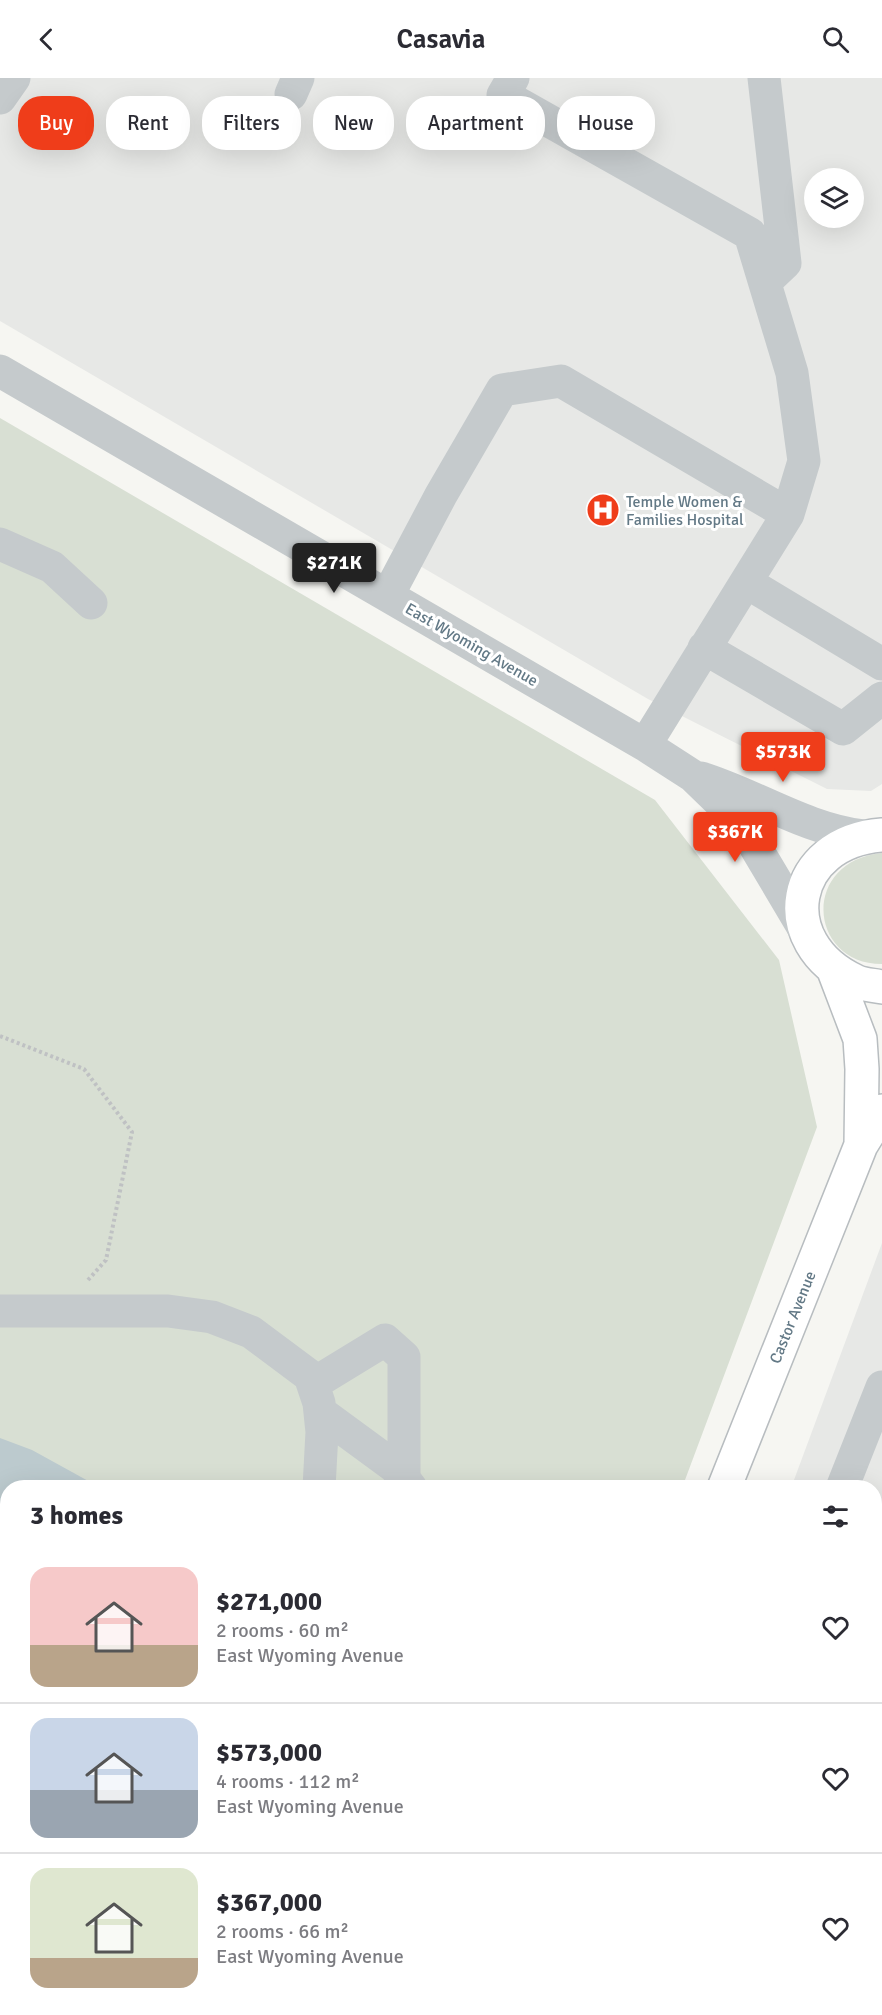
<!DOCTYPE html>
<html lang="en">
<head>
<meta charset="utf-8">
<style>
	:root { --surface:#fff; --page:#f7f7f7; --text:#2b2b33; --muted:#7c7c81; --line:#e1e1e2; --accent:#ef3d1a }
	body { margin:0; font-family:Signika,sans-serif; background:var(--page); color:var(--text); height:100vh; display:flex; flex-direction:column; font-size:22px; white-space:nowrap }
	* { box-sizing:border-box; margin:0 }
	p { font-size:20px; color:var(--muted) }
	.icon { flex:none; width:33px; height:33px; fill:none; stroke:currentColor; stroke-width:2; stroke-linecap:round; stroke-linejoin:round }
	.map { position:relative; flex:1; overflow:hidden }
	.sheet { position:absolute; left:0px; top:1402px; width:882px; height:536px; display:flex; flex-direction:column; background:var(--surface); border-radius:24px 24px 0 0; box-shadow:0 6px 24px #0002 }
	.sheet>* { flex:none }
	.hud { position:absolute; left:18px; top:18px; width:846px; height:54px; display:flex; gap:12px }
	.fabs { position:absolute; left:804px; top:90px; display:grid; gap:12px }
	.fabs a { display:grid; place-items:center; width:60px; height:60px; border-radius:50%; background:var(--surface); box-shadow:0 6px 24px #0002; font-size:30px }
	.price { position:absolute; translate:-50% -51px; padding:0 14px; border-radius:6px; background:var(--accent); color:#fff; font-size:20px; line-height:39px; filter:drop-shadow(0 2px 3px #0008) }
	.price::after { content:''; position:absolute; left:50%; top:36px; width:18px; height:14px; margin-left:-9px; background:inherit; clip-path:polygon(0 0,100% 0,50% 100%) }
	.price.selected { background:#222; color:#fff }
	ul { padding:0; list-style:none }
	li { display:flex; align-items:center; gap:18px; height:150px; padding:0 30px }
	li+li { border-top:2px solid var(--line) }
	li span { display:grid; place-items:center; flex:none; width:168px; height:120px; border-radius:18px; color:#555 }
	li>.icon { margin-inline-start:auto }
	span .icon { width:72px; height:72px; fill:#fffc; stroke-width:1 }
	li b { font-size:26px }
	h2 { display:flex; justify-content:space-between; align-items:center; height:72px; padding:0 30px; font-size:26px }
	.chip { padding:0 21px; border-radius:24px; background:var(--surface); box-shadow:0 6px 24px #0002; font-size:21px; line-height:54px }
	.chip.selected { background:var(--accent); color:#fff }
	header { display:flex; justify-content:space-between; align-items:center; height:78px; padding:0 30px; background:var(--surface); font-size:27px; font-weight:600 }
	.map>svg:first-child { display:block }
	.built { fill:#e7e8e6; fill-rule:evenodd }
	.green { fill:#d8dfd3 }
	.water { fill:#bccace }
	.building { fill:#acb6ba }
	.lines { fill:none; stroke-linecap:round; stroke-linejoin:round }
	.major-casing { stroke:#b8bdc0; stroke-width:36 }
	.path { stroke:#bfc1c3; stroke-width:4; stroke-dasharray:3 3; stroke-linecap:butt }
	.minor { stroke:#c5cacc; stroke-width:33 }
	.major { stroke:#fff; stroke-width:33 }
	.labels { text-anchor:middle; stroke-width:6; stroke-linejoin:round; paint-order:stroke }
	.poi-label { font-size:16px; fill:#637986; stroke:#fff; text-anchor:start }
	.street-label { font-size:16px; fill:#637986; stroke:#fff }
</style>
</head>
<body>
<header><svg class="icon" aria-label="back" viewBox="0 0 24 24"><path d="M15 5l-7 7 7 7"/></svg>Casavia<svg class="icon" aria-label="search" viewBox="0 0 24 24"><circle cx="10" cy="10" r="6"/><path d="M15 15l6 6"/></svg></header>
<div class="map">
<svg width="882" height="1937" viewBox="0 0 882 1937">
	<rect width="100%" height="100%" fill="#f6f6f2"/>
	<path class="built" d="M0,0H882V706L871,713L827,711L648,621L0,243ZM814,100H854V140H814Z
		M882,1165V1855L874,1852V1410H791Z"/>
	<path class="green" d="M0,340L655,722L779,882L817,1049L682,1410H8V1930L471,1931L468,1937H0Z
		M882,775V886C808,886 800,783 882,775Z"/>
	<path class="water" d="M0,1360L32,1372L101,1410H8L7,1448L0,1444Z
		M758,1931H845L851,1937H772Z"/>
	<path class="building" d="M882,1433V1645L874,1642V1451Z
		M882,1783V1846L874,1843V1801Z"/>
	<g class="lines">
		<g class="major-casing">
			<path id="major" d="M882,757C790,764 772,864 855,903C863,907 873,907 882,909
				M833,890L860,961L862,991L861,1067
				M724,1410L861,1067L882,1033
				M518,1937L521,1930"/>
		</g>
		<path class="path" d="M0,958L84,991L132,1054L106,1182L88,1202
			M0,1728L8,1727"/>
		<path class="minor" d="M513,0L503,17L750,156L792,295L804,383L788,436L645,667
			M764,0L785,185L766,203
			M291,16L298,0
			M0,20L14,0
			M0,293L645,667L693,698L726,730L749,758L803,849
			M0,466L52,489L91,525
			M746,504L882,586
			M388,517L441,417L502,312L561,303L788,436
			M704,570L843,651L882,620
			M701,700C756,717 805,751 863,758
			M0,1233H168L212,1239L251,1254L310,1298L319,1325L322,1354L319,1410
			M313,1306L385,1262L404,1279V1401
			M320,1334L395,1389L411,1410
			M842,1410L882,1309
			M874,1687L882,1690
			M882,1753L875,1758L882,1768"/>
		<use href="#major" class="major"/>
	</g>
	<defs>
		<g id="hospital-disc" transform="scale(1.725)"><circle r="9.5" fill="#ef3d1a" stroke="#fff"/><path d="M-5-5h3v3.5h4V-5h3V5h-3V1.5h-4V5h-3Z" fill="#fff"/></g>
	</defs>
	<g fill-rule="evenodd">
		<use href="#hospital-disc" x="603" y="432"/>
	</g>
	<g class="labels">
		<g class="poi-label">
			<text x="626" y="429">Temple Women &amp;<tspan x="626" dy="18">Families Hospital</tspan></text>
		</g>
		<g class="street-label">
			<text transform="translate(472 566) rotate(30)" y="6">East Wyoming Avenue</text>
			<text transform="translate(792 1239) rotate(-68)" y="6">Castor Avenue</text>
		</g>
	</g>
</svg>
<div class="fabs">
<a><svg class="icon" aria-label="layers" viewBox="0 0 24 24"><path d="M12 4l9 5-9 5-9-5zM3 14l9 5 9-5"/></svg></a>
</div>
<b class="price selected" style="left:334px;top:516px">$271K</b>
<b class="price" style="left:783px;top:705px">$573K</b>
<b class="price" style="left:735px;top:785px">$367K</b>
<div class="hud">
<a class="chip selected">Buy</a>
<a class="chip">Rent</a>
<a class="chip">Filters</a>
<a class="chip">New</a>
<a class="chip">Apartment</a>
<a class="chip">House</a>
</div>
<section class="sheet">
<h2>3 homes<svg class="icon" aria-label="filters" viewBox="0 0 24 24"><path d="M4 7h16M4 17h16"/><circle cx="9" cy="7" r="2"/><circle cx="15" cy="17" r="2"/></svg></h2>
<ul>
<li><span style="background:linear-gradient(#f6c9c9 65%,#b9a48a 0)"><svg class="icon" aria-label="home" viewBox="0 0 24 24"><path d="M3 11l9-7 9 7M6 9v11h12V9"/></svg></span><div><b>$271,000</b><p>2 rooms · 60 m²</p><p>East Wyoming Avenue</p></div><svg class="icon" aria-label="heart" viewBox="0 0 24 24"><path d="M12 20l-8-8c-3-5 5-10 8-4 3-6 11-1 8 4z"/></svg></li>
<li><span style="background:linear-gradient(#c9d6e8 60%,#9aa5b1 0)"><svg class="icon" aria-label="home" viewBox="0 0 24 24"><path d="M3 11l9-7 9 7M6 9v11h12V9"/></svg></span><div><b>$573,000</b><p>4 rooms · 112 m²</p><p>East Wyoming Avenue</p></div><svg class="icon" aria-label="heart" viewBox="0 0 24 24"><path d="M12 20l-8-8c-3-5 5-10 8-4 3-6 11-1 8 4z"/></svg></li>
<li><span style="background:linear-gradient(#dfe7d0 75%,#b9a48a 0)"><svg class="icon" aria-label="home" viewBox="0 0 24 24"><path d="M3 11l9-7 9 7M6 9v11h12V9"/></svg></span><div><b>$367,000</b><p>2 rooms · 66 m²</p><p>East Wyoming Avenue</p></div><svg class="icon" aria-label="heart" viewBox="0 0 24 24"><path d="M12 20l-8-8c-3-5 5-10 8-4 3-6 11-1 8 4z"/></svg></li>
</ul>
</section>
</div>
</body>
</html>
